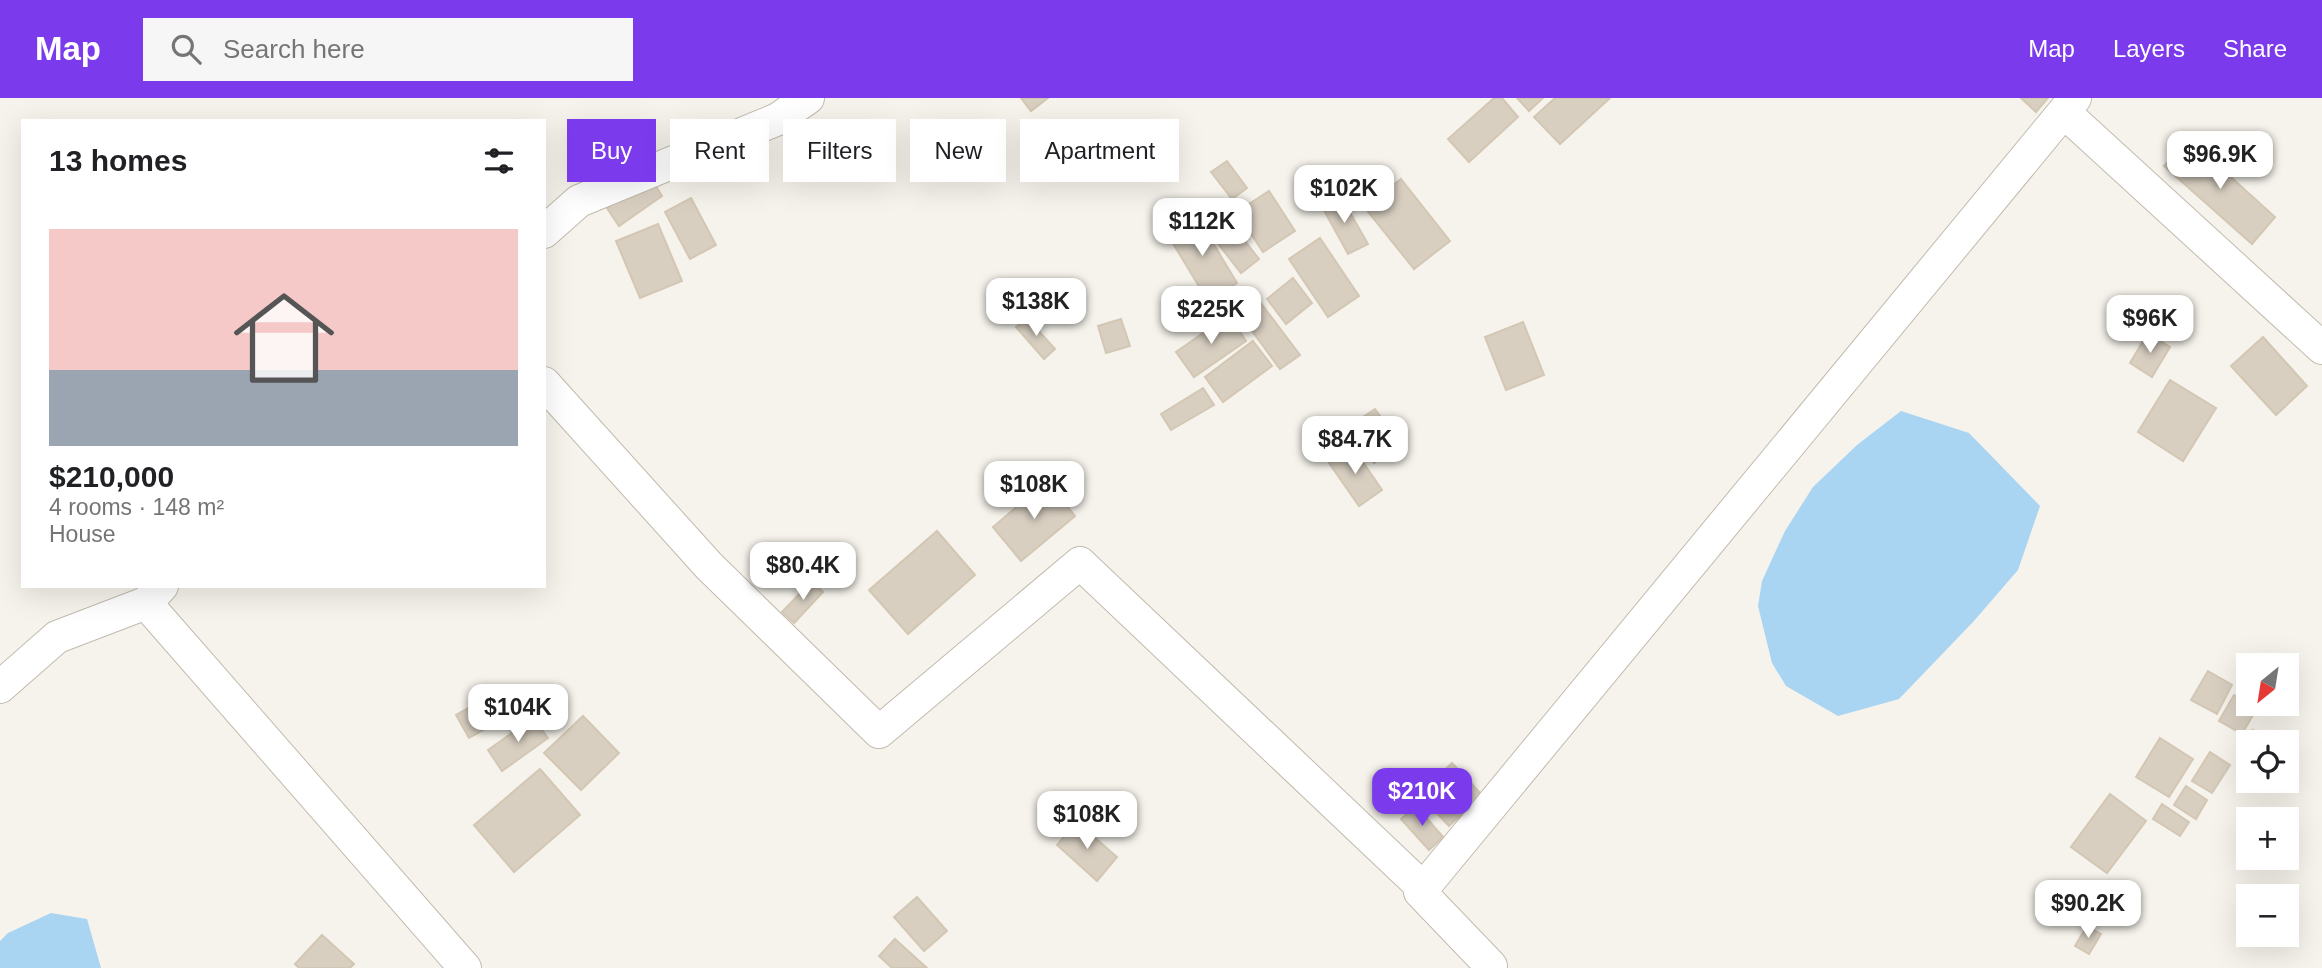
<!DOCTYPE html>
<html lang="en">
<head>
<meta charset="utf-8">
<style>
	:root { --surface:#fff; --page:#f6f6f6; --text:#202124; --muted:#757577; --line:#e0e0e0; --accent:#7c3aed }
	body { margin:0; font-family:Helvetica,sans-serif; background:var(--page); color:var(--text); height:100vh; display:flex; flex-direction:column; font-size:26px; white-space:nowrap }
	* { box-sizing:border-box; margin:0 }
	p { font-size:23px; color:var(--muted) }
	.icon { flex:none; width:38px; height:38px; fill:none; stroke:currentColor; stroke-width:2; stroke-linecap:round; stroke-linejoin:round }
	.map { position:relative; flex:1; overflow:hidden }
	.drawer { position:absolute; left:21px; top:21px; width:525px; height:469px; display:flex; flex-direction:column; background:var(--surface); border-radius:0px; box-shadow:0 7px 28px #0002 }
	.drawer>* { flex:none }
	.banner { position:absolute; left:567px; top:21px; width:665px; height:63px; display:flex; gap:14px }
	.needle { width:46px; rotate:210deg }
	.buttons { position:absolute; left:2236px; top:555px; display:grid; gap:14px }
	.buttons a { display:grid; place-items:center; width:63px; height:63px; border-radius:0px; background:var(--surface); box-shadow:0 7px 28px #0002; font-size:35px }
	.price { position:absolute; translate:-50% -60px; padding:0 16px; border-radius:14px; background:#fff; color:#222; font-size:23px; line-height:46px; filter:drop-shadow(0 2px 4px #0008) }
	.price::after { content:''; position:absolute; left:50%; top:42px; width:21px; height:16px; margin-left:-10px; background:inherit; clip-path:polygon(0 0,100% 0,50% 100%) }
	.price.current { background:var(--accent); color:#fff }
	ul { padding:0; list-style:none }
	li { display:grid; align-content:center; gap:14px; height:371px; padding:0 28px }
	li+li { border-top:2px solid var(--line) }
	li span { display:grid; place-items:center; height:217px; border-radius:0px; color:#555 }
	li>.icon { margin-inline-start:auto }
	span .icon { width:126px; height:126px; fill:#fffc; stroke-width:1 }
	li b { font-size:30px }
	h2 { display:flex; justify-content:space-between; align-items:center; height:84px; padding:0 28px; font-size:30px }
	.pill { padding:0 24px; border-radius:0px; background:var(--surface); box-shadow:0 7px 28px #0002; font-size:24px; line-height:63px }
	.pill.current { background:var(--accent); color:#fff }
	header { display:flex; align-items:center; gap:42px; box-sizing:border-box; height:98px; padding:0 35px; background:var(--accent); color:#fff }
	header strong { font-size:33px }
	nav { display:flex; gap:38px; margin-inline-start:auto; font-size:24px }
	.search { width:490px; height:63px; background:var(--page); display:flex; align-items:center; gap:18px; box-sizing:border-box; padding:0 24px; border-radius:0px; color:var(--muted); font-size:26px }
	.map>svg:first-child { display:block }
	.water { fill:#a9d4f2 }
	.building { fill:#d8cfc1; stroke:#d3c7b4; stroke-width:2 }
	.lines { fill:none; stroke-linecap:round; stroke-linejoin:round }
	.minor-casing { stroke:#c2bbae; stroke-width:34 }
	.minor { stroke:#fff; stroke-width:32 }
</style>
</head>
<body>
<header>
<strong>Map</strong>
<div class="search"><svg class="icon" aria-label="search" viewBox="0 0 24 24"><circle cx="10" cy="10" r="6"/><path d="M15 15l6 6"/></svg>Search here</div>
<nav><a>Map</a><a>Layers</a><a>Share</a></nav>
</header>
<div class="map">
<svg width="2322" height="870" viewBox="0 0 2322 870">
	<rect width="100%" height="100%" fill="#f6f3ec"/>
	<path class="water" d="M1901,313L1969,335L2040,408L2018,472L1973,524L1899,601L1838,618L1786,588L1772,565L1758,508L1762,483L1785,433L1813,389L1857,347Z
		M51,815L87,821L101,870H0V843L8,835Z"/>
	<path class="building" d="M1021,0H1048L1031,13Z
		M1494,0H1502L1518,19L1469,64L1448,41Z
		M1517,0H1543L1529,13Z
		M1555,0H1610L1560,46L1534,19Z
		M2021,0H2048L2036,14Z
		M2189,41L2275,119L2252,146L2164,68Z
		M1227,63L1247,90L1232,101L1211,74Z
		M651,80L662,98L619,128L607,110Z
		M1401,81L1450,143L1414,171L1365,110Z
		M1269,93L1295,133L1263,154L1237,114Z
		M1340,97L1368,146L1348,156L1321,107Z
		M691,100L716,147L690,161L665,114Z
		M1196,117L1237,185L1208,203L1166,134Z
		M658,126L682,183L640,200L616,143Z
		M1234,129L1259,161L1241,175L1216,143Z
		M1320,140L1359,198L1328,219L1289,161Z
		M1293,180L1312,205L1286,226L1267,201Z
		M1254,196L1300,257L1280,271L1235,210Z
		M1229,217L1246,243L1194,279L1176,254Z
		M1027,220L1055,251L1044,261L1016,229Z
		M1121,221L1130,248L1106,255L1098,228Z
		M1523,224L1544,277L1506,292L1485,239Z
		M2148,235L2170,249L2152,279L2130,265Z
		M2263,239L2307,288L2276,317L2231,268Z
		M1253,243L1272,268L1223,304L1205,279Z
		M2170,282L2216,310L2183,363L2138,334Z
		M1203,290L1214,307L1171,332L1161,316Z
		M1375,311L1400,346L1374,365L1348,329Z
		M1352,348L1382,392L1359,408L1329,365Z
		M1047,383L1075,418L1021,463L993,429Z
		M937,433L975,477L908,536L869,492Z
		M812,483L823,494L794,525L782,514Z
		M2208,573L2232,587L2217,616L2191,602Z
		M506,589L519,612L469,640L456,617Z
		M2234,597L2257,610L2242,636L2219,623Z
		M583,618L619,655L581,692L544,655Z
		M533,620L548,640L502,673L488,652Z
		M2253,632L2269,642L2268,644H2249V657L2241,652Z
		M2160,640L2193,661L2169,699L2136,679Z
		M2210,654L2230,667L2212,695L2192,683Z
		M1452,665L1482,697L1449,728L1419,696Z
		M540,671L580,717L514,774L474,727Z
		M2186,688L2207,702L2196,721L2174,707Z
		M2110,696L2146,723L2107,775L2071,749Z
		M2162,706L2189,724L2180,738L2153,721Z
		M1416,708L1443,739L1429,752L1401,721Z
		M1077,724L1117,759L1097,783L1057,747Z
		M2111,786L2126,795L2116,811L2102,803Z
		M917,799L947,833L924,853L894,819Z
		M2087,828L2101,836L2089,856L2075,848Z
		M322,837L354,866L350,870H299L295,866Z
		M895,841L927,870H892L879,858Z"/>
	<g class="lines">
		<g class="minor-casing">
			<path id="minor" d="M2064,14L2322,250
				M544,134L579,103L778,21L808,0
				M544,285L709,468L879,634L1080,465L1423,790
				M146,505L465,870
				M0,589L57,539L146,505L162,488
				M1490,870L1491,868L1420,794L2075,0"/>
		</g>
		<use href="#minor" class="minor"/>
	</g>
</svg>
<div class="buttons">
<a><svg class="needle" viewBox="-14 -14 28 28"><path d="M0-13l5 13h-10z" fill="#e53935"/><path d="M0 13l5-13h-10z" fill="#757577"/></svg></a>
<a><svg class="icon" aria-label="locate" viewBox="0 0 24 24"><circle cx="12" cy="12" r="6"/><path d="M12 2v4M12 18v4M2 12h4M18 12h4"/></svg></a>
<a>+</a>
<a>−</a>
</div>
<b class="price" style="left:2220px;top:93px">$96.9K</b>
<b class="price" style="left:1344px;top:127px">$102K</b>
<b class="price" style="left:1202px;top:160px">$112K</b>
<b class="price" style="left:1036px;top:240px">$138K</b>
<b class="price" style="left:1211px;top:248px">$225K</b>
<b class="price" style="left:2150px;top:257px">$96K</b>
<b class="price" style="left:1355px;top:378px">$84.7K</b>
<b class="price" style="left:1034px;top:423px">$108K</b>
<b class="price" style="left:803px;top:504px">$80.4K</b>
<b class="price" style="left:518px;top:646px">$104K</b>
<b class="price current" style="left:1422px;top:730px">$210K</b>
<b class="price" style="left:1087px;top:753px">$108K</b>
<b class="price" style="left:2088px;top:842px">$90.2K</b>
<div class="banner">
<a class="pill current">Buy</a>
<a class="pill">Rent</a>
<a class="pill">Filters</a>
<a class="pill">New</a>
<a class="pill">Apartment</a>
</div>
<section class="drawer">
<h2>13 homes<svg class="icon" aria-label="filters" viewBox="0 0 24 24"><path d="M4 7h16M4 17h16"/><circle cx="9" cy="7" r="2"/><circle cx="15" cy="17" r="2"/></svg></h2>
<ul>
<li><span style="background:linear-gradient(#f6c9c9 65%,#9aa5b1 0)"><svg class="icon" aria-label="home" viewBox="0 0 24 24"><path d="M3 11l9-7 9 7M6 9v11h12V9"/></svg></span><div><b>$210,000</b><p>4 rooms · 148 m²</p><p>House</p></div></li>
</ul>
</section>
</div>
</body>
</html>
